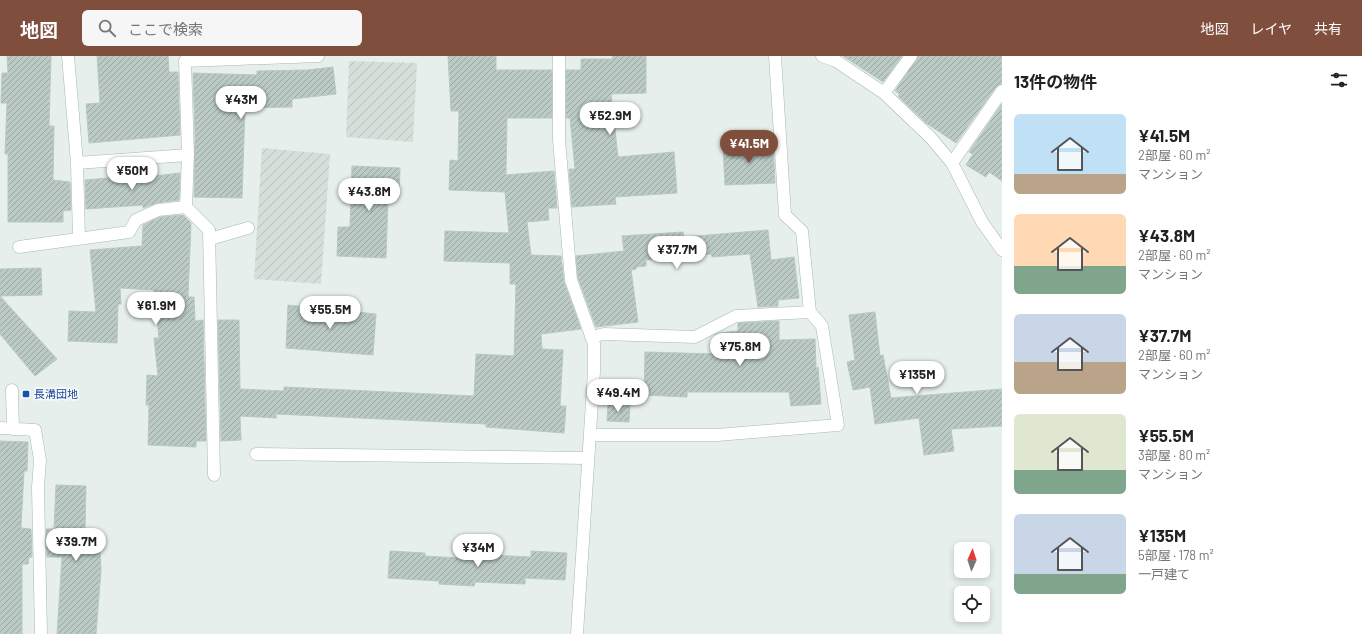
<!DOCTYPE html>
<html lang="ja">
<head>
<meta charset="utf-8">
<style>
	:root { --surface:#fff; --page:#f6f6f6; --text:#222; --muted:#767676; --accent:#804e3d }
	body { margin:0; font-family:Barlow,"Noto Sans JP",sans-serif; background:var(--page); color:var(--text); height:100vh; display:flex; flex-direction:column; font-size:15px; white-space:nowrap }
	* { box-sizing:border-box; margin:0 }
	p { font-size:13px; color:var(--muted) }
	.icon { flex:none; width:22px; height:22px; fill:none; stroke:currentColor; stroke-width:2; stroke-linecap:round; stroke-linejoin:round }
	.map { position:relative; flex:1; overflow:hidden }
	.side { display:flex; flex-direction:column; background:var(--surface); width:360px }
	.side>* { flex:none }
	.needle { width:26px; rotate:3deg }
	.buttons { position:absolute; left:954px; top:486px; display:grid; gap:8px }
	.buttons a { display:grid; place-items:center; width:36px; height:36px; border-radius:6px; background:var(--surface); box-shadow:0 2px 6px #0003; font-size:20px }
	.price { position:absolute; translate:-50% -34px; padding:0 9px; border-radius:14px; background:#fff; color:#222; font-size:13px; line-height:26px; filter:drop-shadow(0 1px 2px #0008) }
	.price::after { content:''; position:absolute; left:50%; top:24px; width:12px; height:9px; margin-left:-6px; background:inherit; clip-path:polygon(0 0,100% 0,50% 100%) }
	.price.current { background:var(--accent); color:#fff }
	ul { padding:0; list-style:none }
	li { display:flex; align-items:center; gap:12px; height:100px; padding:0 12px }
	li span { display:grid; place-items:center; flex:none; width:112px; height:80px; border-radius:6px; color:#555 }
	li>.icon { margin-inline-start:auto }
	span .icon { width:48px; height:48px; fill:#fffc; stroke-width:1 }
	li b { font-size:17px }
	h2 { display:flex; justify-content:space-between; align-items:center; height:48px; padding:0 12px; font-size:17px }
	header { display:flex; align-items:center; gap:24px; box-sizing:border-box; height:56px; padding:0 20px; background:var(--accent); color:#fff }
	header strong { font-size:19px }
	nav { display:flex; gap:22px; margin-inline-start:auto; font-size:14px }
	.search { width:280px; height:36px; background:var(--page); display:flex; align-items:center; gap:10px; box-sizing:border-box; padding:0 14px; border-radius:6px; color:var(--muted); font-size:15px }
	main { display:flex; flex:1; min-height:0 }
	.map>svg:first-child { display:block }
	.industrial { fill:url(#industrial-furrows) }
	.building { fill:url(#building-hatch); stroke:#b8c9c2 }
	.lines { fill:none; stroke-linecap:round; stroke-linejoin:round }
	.minor-casing { stroke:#a8b8b2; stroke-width:13 }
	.minor { stroke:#fff; stroke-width:12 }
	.transit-dot { fill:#1a4fb4; stroke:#f7fbf9; stroke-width:1.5 }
	.labels { text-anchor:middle; stroke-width:3.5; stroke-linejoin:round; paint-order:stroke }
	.transit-label { font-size:11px; fill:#164399; stroke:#f7fbf9; text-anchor:start }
</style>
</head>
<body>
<header>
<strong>地図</strong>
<div class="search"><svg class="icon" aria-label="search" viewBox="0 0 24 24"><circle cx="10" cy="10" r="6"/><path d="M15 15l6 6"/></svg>ここで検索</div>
<nav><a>地図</a><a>レイヤ</a><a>共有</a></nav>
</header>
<main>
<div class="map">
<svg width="1002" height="578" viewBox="0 0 1002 578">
	<defs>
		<pattern id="industrial-furrows" width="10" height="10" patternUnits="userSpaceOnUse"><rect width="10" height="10" fill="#d4dfda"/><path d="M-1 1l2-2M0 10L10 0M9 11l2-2" fill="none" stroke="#b6c1bc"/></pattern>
		<pattern id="building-hatch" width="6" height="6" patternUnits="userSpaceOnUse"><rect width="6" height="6" fill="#bbcac4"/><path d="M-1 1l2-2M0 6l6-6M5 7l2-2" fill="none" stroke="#98a6a0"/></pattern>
	</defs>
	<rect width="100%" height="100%" fill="#e6efeb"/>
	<path class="industrial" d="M349,5L417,7L413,86L346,81Z
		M262,92L330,98L321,228L254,223Z"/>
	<path class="building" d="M7,0H51L49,70H54L53,124L70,126L71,154L63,155V166H8V98H5L7,47H1L2,17H8Z
		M97,0H168L169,16H178L180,79L89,87L86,48L100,47Z
		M448,0H496V14H552V62H507L506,119L554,115L557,152H548L549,164L527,166L531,199L561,200L564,226L581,273L541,278L542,293L563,294L560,350H566L564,377L486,371V368L276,358V362L240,360L241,384L221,385L218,264H239L240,333L284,335V331L474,340L476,298L514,300L516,228H510V207L444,205L445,175L509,177L505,136L449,134L450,104L458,105L459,55H451Z
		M613,0H646V37L611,38L618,101L674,96L677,137L615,141L616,148L572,151L569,113H575L570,62H566V14H581V3H612Z
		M843,0H902L883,26Z
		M918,0H1002V28L996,31L956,87L926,67L898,40L900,38L895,35Z
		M333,11L336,38L292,43V51L245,52L242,142L194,141L195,78L193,17L257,19V15L308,14Z
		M1002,48V125L989,116L986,121L966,109L973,98L969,96Z
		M773,88L775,127L725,129L723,90Z
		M352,110L400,112L399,141H388L386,202L337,200L338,171H350Z
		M180,117L179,144L157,147L143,152V149L86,153L85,124L130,120V123Z
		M183,159L191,167L188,241H194L195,265L203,264L206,385H196V391L148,389L149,349H146L147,319L158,320L154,282H159L154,234L120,232L121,248H118L117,287L68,285L69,255L96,256L90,194L142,190L143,169L160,161Z
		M768,174L771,204L794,201L799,242L778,244V250L758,251L750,198L712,201L711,198L646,204V210L636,211V213L631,214L638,266L596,271L578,222L576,200L624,195L622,180L683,176L684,181Z
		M41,212L42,239L0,240V213Z
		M0,240L57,303L35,320L0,278Z
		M288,249L376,258L373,299L286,292Z
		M875,256L880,300L883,299L891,342L1002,333V370L951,373L954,395L924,399L919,362L875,368L870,331L853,334L847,306L855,304L849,259Z
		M779,265V284L815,283L816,312L818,311L821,348L791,350L789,336H687V341L644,339L645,296L717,298L715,279L720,277L738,275V267Z
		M608,348L630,349L629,366L607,365Z
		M0,385L28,386L27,415H24L21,472L31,473L32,501H29L28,508H22V578H0Z
		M56,429L86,430L85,474L99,475L101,514L96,578H57L62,501H47L46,473H54Z
		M390,495L425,497V500L491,504V499L531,501V495L567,497L565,524L525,522V528L475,526L474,530L439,528V525L388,522Z"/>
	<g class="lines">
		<g class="minor-casing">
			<path id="minor" d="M68,0L77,107L79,182
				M559,0V84L571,224L594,288V315L577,578
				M822,0L836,5L884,37L931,82L952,107L982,166L1002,194
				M884,37L911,0
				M77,107L188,99
				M952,107L1002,35
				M210,183L248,172
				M19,191L129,176L136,164L158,154L186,151
				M591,281L604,278L695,281L736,260L810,256
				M12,334L13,373
				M0,372L35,374L40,404L38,431L41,578
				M590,379H717L838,369L822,270L810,256L802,175L785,159L775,0
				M256,398L588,402
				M214,419L209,174L186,151L188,99L185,5L318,0"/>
		</g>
		<use href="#minor" class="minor"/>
	</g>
	<rect class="transit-dot" x="22" y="334" width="8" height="8" rx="2"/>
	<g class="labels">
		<g class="transit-label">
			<text x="34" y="342">長溝団地</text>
		</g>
	</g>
</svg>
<div class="buttons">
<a><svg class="needle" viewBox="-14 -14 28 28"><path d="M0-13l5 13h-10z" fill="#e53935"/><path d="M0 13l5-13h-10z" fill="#767676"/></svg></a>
<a><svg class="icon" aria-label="locate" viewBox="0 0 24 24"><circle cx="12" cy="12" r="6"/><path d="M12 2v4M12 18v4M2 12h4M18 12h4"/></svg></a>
</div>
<b class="price" style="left:241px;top:64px">¥43M</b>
<b class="price" style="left:610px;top:80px">¥52.9M</b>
<b class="price current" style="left:749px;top:108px">¥41.5M</b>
<b class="price" style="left:132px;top:135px">¥50M</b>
<b class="price" style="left:369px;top:156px">¥43.8M</b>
<b class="price" style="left:677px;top:214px">¥37.7M</b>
<b class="price" style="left:156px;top:270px">¥61.9M</b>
<b class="price" style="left:330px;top:274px">¥55.5M</b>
<b class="price" style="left:740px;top:311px">¥75.8M</b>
<b class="price" style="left:917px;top:339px">¥135M</b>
<b class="price" style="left:618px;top:357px">¥49.4M</b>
<b class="price" style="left:76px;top:506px">¥39.7M</b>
<b class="price" style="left:478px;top:512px">¥34M</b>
</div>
<section class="side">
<h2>13件の物件<svg class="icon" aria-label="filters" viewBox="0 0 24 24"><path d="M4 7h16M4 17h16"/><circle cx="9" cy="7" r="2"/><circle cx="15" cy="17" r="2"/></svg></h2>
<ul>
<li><span style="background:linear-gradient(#bfe0f5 75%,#b9a48a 0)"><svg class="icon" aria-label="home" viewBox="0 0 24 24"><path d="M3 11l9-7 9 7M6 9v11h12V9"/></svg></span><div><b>¥41.5M</b><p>2部屋 · 60 m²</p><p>マンション</p></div></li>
<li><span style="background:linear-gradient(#ffd9b3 65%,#7fa58c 0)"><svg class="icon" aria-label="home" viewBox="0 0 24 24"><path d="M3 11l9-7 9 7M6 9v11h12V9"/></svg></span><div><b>¥43.8M</b><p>2部屋 · 60 m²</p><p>マンション</p></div></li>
<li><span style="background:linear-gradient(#c9d6e8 60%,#b9a48a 0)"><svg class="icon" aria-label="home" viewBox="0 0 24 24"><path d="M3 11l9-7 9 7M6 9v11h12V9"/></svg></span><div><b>¥37.7M</b><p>2部屋 · 60 m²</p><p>マンション</p></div></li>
<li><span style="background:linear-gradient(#dfe7d0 70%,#7fa58c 0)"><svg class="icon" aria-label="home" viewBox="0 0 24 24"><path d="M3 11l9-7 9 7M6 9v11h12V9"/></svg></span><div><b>¥55.5M</b><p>3部屋 · 80 m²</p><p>マンション</p></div></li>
<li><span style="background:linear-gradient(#c9d6e8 75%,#7fa58c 0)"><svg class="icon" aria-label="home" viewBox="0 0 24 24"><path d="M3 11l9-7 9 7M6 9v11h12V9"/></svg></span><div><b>¥135M</b><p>5部屋 · 178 m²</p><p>一戸建て</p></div></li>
</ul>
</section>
</main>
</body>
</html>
